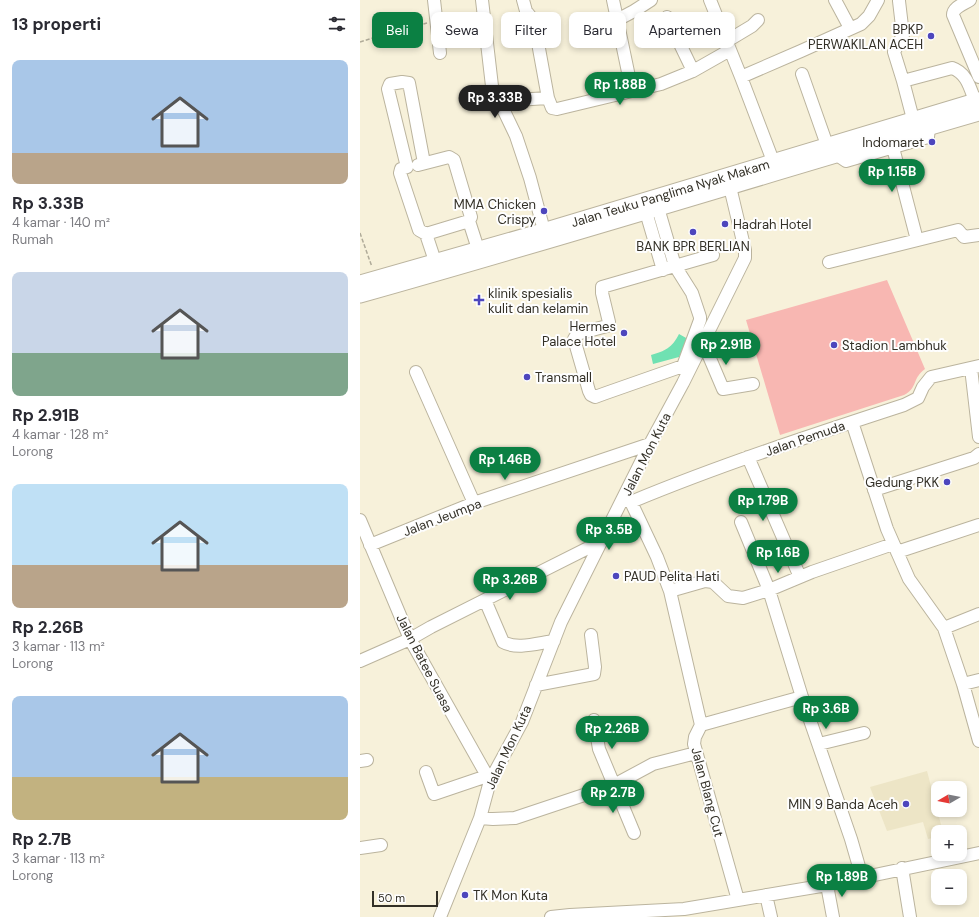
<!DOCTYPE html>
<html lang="id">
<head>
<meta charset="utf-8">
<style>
	:root { --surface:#fff; --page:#f7f7f7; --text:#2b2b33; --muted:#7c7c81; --accent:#0b8043 }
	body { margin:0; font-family:"DM Sans",sans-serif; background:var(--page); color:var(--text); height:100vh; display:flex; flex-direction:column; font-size:15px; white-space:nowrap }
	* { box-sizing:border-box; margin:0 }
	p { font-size:13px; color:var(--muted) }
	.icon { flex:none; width:22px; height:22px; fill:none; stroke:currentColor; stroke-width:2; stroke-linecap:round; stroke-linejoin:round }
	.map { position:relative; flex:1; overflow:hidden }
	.side { display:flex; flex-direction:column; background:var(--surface); width:360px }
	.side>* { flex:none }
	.banner { position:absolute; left:12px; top:12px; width:380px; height:36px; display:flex; gap:8px }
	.needle { width:26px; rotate:260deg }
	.tools { position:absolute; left:571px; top:781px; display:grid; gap:8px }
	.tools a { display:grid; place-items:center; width:36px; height:36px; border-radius:8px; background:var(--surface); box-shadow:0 2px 6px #0003; font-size:20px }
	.scale { position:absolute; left:12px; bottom:10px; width:66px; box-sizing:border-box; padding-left:4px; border:2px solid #333027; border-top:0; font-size:11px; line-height:14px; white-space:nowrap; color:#333027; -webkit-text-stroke:3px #fefefe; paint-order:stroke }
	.price { position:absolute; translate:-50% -34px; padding:0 9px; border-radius:14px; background:var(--accent); color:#fff; font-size:13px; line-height:26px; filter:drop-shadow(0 1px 2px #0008) }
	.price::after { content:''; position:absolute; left:50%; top:24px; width:12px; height:9px; margin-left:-6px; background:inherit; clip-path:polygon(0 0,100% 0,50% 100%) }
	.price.active { background:#222; color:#fff }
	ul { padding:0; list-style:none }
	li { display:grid; align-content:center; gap:8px; height:212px; padding:0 12px }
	li span { display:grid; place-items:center; height:124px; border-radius:8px; color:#555 }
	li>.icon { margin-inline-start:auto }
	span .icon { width:72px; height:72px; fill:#fffc; stroke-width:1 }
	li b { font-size:17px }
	h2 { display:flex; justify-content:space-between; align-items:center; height:48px; padding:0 12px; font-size:17px }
	.tag { padding:0 14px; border-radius:8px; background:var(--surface); box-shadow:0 2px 6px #0003; font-size:14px; line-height:36px }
	.tag.active { background:var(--accent); color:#fff }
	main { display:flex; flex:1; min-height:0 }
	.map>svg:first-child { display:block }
	.built { fill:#ede5c6 }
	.green { fill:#f8b7b2 }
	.water { fill:#70e1b2 }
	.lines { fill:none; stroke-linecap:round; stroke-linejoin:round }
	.minor-casing { stroke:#bbb49e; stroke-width:14 }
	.major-casing { stroke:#bbb49e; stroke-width:17 }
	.path { stroke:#b0ab99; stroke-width:1.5; stroke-dasharray:4 2; stroke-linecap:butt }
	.minor { stroke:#fff; stroke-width:12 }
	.major { stroke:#fff; stroke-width:15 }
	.poi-dot { fill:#4d46bd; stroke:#fefefe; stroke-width:1.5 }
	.labels { text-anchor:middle; stroke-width:4; stroke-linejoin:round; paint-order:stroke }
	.poi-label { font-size:13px; fill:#333027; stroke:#fefefe; text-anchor:end }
	.street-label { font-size:13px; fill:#333027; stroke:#fefefe }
</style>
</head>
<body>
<main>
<section class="side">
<h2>13 properti<svg class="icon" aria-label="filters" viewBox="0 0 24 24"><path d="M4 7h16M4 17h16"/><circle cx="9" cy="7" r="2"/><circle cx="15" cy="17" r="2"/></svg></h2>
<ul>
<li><span style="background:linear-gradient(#a9c7e8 75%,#b9a48a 0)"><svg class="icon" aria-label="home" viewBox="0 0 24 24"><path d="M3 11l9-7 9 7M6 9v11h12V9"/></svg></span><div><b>Rp 3.33B</b><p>4 kamar · 140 m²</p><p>Rumah</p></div></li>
<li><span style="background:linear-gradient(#c9d6e8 65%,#7fa58c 0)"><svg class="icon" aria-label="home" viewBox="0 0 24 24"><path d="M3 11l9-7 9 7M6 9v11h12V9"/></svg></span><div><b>Rp 2.91B</b><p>4 kamar · 128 m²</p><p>Lorong</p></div></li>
<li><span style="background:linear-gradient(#bfe0f5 65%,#b9a48a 0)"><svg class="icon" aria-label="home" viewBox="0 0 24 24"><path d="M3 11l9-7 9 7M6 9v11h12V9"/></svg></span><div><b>Rp 2.26B</b><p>3 kamar · 113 m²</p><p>Lorong</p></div></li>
<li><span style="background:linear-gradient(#a9c7e8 65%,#c2b280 0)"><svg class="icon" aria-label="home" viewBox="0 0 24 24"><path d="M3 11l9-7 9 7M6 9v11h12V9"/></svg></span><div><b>Rp 2.7B</b><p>3 kamar · 113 m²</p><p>Lorong</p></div></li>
</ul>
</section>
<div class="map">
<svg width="619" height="917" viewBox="0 0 619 917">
	<rect width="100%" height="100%" fill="#f7f1da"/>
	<path class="built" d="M567,771L583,832H578V837L568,839L563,822L527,831L510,787Z"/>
	<path class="green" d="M527,280L565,369C552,378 558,388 544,395L420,435L386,320Z"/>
	<path class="water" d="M319,334L328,339L319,357L293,364L291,355C305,351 312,348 319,334Z"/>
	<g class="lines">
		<g class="minor-casing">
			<path id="minor" d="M74,0L80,53
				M122,0L132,86L156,136L170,178L186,238
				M163,0L166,11L174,21L188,98
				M253,0L272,91
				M350,0L381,77L413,161
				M475,0L490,28
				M610,0C604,4 593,7 593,15L619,77
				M539,1L543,35L534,52L543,81
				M307,17L333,71
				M257,20L274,11L291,0
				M367,41L392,26L398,20
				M442,74L467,145
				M381,77L441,51L501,24L509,16L518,0
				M139,101L188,98L192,108L197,109L301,84L333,71L370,50
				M553,119L543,81L592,68C607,73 610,88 615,101
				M531,140L557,240
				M479,154L480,157L486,161L568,137L569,128
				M64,163L49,83L42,82L30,84L28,89L47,167L41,169L40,173L59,230L66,234L75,261
				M58,165L89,157L94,160L110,214L111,217L109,221L118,249
				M298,208L315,266L332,293L340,317V320L323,366L246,393L235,397L231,395L229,391L214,339L217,334L247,326L249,322L242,293V287L353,255
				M286,212L303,270
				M66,234L109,221
				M469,262L598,230L604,237L619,235
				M343,342L363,389L393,384
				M611,368L619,437
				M56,372L114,503
				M492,422L527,529L549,579L584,628L603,684L619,741
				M388,457L440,577
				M514,490L614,458L619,454
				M263,499L271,502C360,465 452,435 544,405L558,398L563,387L571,377L619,366
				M271,502L297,557L310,591L341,725L335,737L334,744L378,900
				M0,520L50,639L130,781
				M381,522L409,590L442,697L491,839L502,877
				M10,545L114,503L290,444
				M537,552L619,525
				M310,591L345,581L353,582L368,596L383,598L409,590L452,572L533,544
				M125,600L143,642C157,650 178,643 194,641
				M584,628L619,614
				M0,661L50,639L71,627L240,542
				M603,684L619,680
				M176,685L234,674L235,667L231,635
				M234,720L239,749L274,833
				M341,725L442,697
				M459,744L504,733
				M0,761L7,760
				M66,772L74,794L127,776
				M120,818L133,819L155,818L254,785L293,764L336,753
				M0,848L21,845
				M542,868L550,917
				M467,885L473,917
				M406,895L411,917
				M80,917L120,818L130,781L162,722L201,622L290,444L323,383L385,258V250L370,187
				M191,917L210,915L324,909L467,885L619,853"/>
		</g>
		<g class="major-casing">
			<g id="major">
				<path id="s1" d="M0,283L183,231L619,100"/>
				<path d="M0,295C207,237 412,173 619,113"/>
			</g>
		</g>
		<path class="path" d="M0,42L25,34L67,23
			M0,233L12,267"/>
		<use href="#minor" class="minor"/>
		<use href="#major" class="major"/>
	</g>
	<g class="poi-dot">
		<circle cx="571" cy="36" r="4"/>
		<circle cx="572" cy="142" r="4"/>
		<circle cx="184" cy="211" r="4"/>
		<circle cx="365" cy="224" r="4"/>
		<circle cx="333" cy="232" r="4"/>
		<path d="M117 294h4v4h4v4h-4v4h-4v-4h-4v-4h4z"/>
		<circle cx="264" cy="333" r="4"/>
		<circle cx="474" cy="345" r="4"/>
		<circle cx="167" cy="377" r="4"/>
		<circle cx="587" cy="482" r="4"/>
		<circle cx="256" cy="576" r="4"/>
		<circle cx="546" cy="804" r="4"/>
		<circle cx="105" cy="895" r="4"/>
	</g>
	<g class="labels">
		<g class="poi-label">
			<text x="563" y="34">BPKP<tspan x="563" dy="15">PERWAKILAN ACEH</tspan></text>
			<text x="564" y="147">Indomaret</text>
			<text x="176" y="209">MMA Chicken<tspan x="176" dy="15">Crispy</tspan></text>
			<text x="373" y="229" text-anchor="start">Hadrah Hotel</text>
			<text x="333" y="251" text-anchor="middle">BANK BPR BERLIAN</text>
			<text x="128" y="298" text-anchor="start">klinik spesialis<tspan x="128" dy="15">kulit dan kelamin</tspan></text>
			<text x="256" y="331">Hermes<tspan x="256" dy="15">Palace Hotel</tspan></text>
			<text x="482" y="350" text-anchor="start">Stadion Lambhuk</text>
			<text x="175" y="382" text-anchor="start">Transmall</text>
			<text x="579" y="487">Gedung PKK</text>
			<text x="264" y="581" text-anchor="start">PAUD Pelita Hati</text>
			<text x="538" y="809">MIN 9 Banda Aceh</text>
			<text x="113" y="900" text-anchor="start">TK Mon Kuta</text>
		</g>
		<g class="street-label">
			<text dy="5" stroke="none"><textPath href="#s1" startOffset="323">Jalan Teuku Panglima Nyak Makam</textPath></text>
			<text transform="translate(445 438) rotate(-19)" y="5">Jalan Pemuda</text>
			<text transform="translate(286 454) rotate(-63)" y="5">Jalan Mon Kuta</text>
			<text transform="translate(82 517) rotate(-21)" y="5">Jalan Jeumpa</text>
			<text transform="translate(65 663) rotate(63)" y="5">Jalan Batee Suasa</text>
			<text transform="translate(148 747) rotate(-65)" y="5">Jalan Mon Kuta</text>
			<text transform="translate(348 792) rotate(75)" y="5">Jalan Blang Cut</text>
		</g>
	</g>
</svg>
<div class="tools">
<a><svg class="needle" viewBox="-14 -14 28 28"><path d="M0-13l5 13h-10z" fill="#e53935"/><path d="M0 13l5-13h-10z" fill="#7c7c81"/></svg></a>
<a>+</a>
<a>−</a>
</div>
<div class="scale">50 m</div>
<b class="price" style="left:260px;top:106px">Rp 1.88B</b>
<b class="price active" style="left:135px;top:119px">Rp 3.33B</b>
<b class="price" style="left:532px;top:193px">Rp 1.15B</b>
<b class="price" style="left:366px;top:366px">Rp 2.91B</b>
<b class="price" style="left:145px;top:481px">Rp 1.46B</b>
<b class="price" style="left:403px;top:522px">Rp 1.79B</b>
<b class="price" style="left:249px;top:551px">Rp 3.5B</b>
<b class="price" style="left:418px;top:574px">Rp 1.6B</b>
<b class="price" style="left:150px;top:601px">Rp 3.26B</b>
<b class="price" style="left:466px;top:730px">Rp 3.6B</b>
<b class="price" style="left:252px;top:750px">Rp 2.26B</b>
<b class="price" style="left:253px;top:814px">Rp 2.7B</b>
<b class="price" style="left:482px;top:898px">Rp 1.89B</b>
<div class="banner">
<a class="tag active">Beli</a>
<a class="tag">Sewa</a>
<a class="tag">Filter</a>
<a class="tag">Baru</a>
<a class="tag">Apartemen</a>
</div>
</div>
</main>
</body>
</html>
